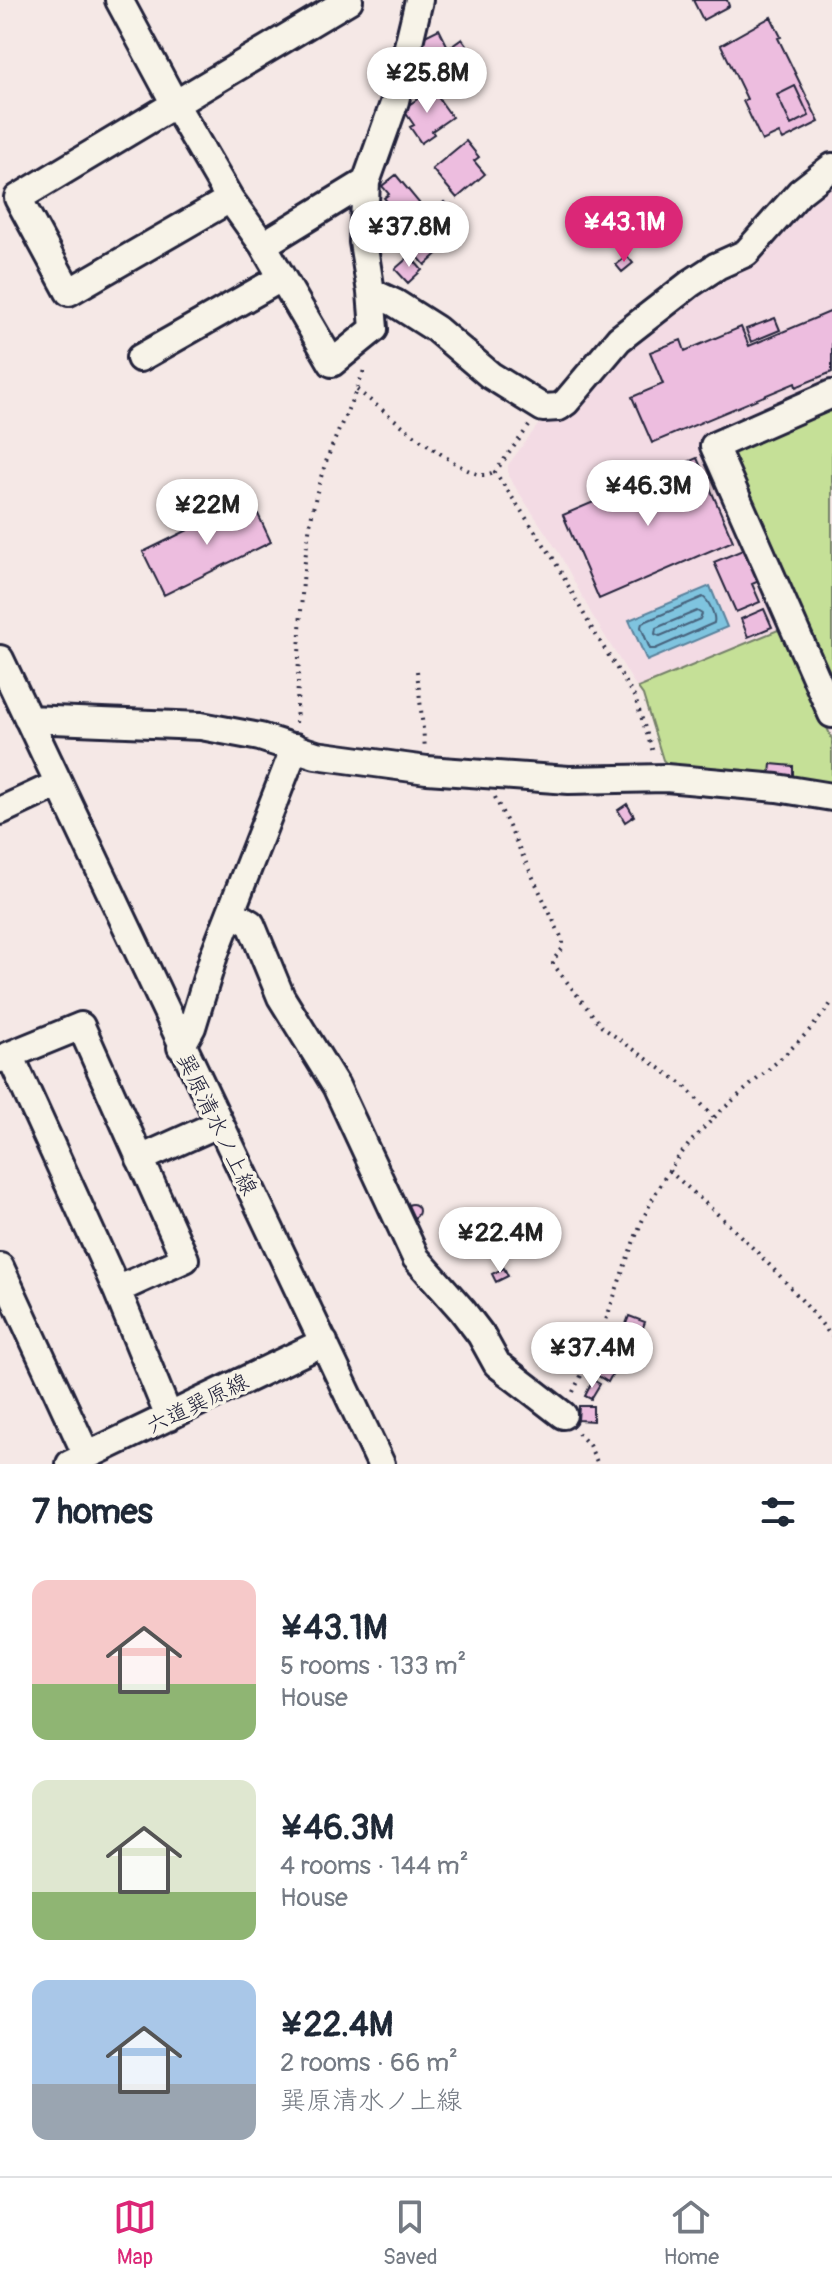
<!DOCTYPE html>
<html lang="en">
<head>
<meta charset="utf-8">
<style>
	:root { --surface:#fff; --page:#f6f6f7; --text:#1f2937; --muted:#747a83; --line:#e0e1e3; --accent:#db2777 }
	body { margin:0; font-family:Pangolin,"Klee One",sans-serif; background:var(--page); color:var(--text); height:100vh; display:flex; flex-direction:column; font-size:30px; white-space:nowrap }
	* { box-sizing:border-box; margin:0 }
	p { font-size:26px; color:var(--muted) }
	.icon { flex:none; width:44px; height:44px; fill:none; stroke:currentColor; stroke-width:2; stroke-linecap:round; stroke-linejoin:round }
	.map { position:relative; height:1464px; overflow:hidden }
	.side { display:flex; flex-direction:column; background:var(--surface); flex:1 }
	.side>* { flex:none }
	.price { position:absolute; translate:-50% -68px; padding:0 18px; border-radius:28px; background:#fff; color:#222; font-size:26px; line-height:52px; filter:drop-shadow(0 2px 4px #0008) }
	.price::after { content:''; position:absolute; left:50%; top:48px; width:24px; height:18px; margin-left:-12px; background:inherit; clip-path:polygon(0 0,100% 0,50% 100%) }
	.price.active { background:var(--accent); color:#fff }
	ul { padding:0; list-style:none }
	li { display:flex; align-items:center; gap:24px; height:200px; padding:0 32px }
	li span { display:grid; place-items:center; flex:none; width:224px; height:160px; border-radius:16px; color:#555 }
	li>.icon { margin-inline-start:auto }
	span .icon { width:96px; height:96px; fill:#fffc; stroke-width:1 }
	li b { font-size:34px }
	h2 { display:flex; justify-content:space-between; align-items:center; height:96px; padding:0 32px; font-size:34px }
	.dock { display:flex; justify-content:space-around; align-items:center; height:112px; border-top:2px solid var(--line); background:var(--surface); font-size:22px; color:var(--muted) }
	.dock a { display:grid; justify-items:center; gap:4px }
	.dock .active { color:var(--accent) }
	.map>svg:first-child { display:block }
	.built { fill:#f3dbe4 }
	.green { fill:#c5e097; stroke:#748169; stroke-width:2 }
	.water { fill:#7fc4df; stroke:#5a839d; stroke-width:2 }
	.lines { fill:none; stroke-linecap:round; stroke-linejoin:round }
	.shore { stroke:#47637d; stroke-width:2 }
	.building { fill:#edbddf; stroke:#22223b; stroke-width:2 }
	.minor-casing { stroke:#22223b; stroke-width:32 }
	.path { stroke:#22223b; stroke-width:4; stroke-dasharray:2 6; stroke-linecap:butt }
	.minor { stroke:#f7f3e8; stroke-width:26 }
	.labels { text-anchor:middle; stroke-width:7; stroke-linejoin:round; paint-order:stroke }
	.street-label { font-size:22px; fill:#22223b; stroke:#f7f3e8 }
</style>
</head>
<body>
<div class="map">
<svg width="832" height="1464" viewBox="0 0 832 1464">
	<rect width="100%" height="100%" fill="#f5e8e6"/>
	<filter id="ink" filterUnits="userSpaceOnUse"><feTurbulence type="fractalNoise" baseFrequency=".0125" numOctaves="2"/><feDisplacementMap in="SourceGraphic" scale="16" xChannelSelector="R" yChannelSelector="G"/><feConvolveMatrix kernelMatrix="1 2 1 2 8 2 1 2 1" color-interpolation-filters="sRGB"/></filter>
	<g filter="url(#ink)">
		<path class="built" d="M832,179V791L673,771L663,762L642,696L592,615L559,553L508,476V465L538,425L564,413L625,345Z"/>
		<path class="green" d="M832,405V685L729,450Z
			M783,628L832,739V789L674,770L663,760L643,695L638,688Z"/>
		<path class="water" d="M710,586L727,627L647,661L629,620Z"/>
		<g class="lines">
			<path class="shore" d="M703,597C709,601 716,616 714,623L655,649H650L641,627L642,623Z
				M697,611L702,614L700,619L660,636L655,634L656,628Z"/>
		</g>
		<path class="building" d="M693,0H727L729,6L703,20Z
			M771,17L781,37L778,38L819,122L783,140L779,133L762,141L743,101L747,99L721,45Z
			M439,29L447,45L429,55L421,38Z
			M462,39L478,61L447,83L431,61Z
			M795,86L809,116L791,125L777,95Z
			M795,86L809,116L791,125L777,95Z
			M432,89L452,117L432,131L434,134L421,143L410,127L414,125L403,109Z
			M466,141L479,157L474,161L485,174L457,198L432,169Z
			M396,175L420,204L402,219L384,198L389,194L382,186Z
			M444,202L461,221L453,227L437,209Z
			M384,205L394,217L379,230L373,223L372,215Z
			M431,214L454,239L425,265L402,239Z
			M410,256L422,270L408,283L395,269Z
			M627,256L633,263L622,272L616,265Z
			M832,311V372L796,387L795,383L652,443L632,397L663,384L650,352L681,340L685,351L741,327L749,346Z
			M775,318L780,330L751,342L746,329Z
			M697,458L733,541L599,599L563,515Z
			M251,499L271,542L164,595L143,552Z
			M745,549L759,581L752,584L760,602L736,612L714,562Z
			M764,609L772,627L748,637L741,619Z
			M771,764L793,766V776L770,774Z
			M627,804L634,816L625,822L618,810Z
			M405 1211a7 7 0 1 1 14 0a7 7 0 1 1-14 0Z
			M504,1268L508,1276L496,1282L492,1274Z
			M629,1316L645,1322L637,1343L621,1337Z
			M602,1362L615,1369L608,1382L595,1374Z
			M593,1380L600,1384L591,1399L585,1396Z
			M579,1406H593V1421L578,1420Z"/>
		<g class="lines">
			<g class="minor-casing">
				<path id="minor" d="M119,0L176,106L230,199L263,245L332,363L374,329L371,292L363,242L366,182L395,101L419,0
					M230,199L69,292L18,198L349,0
					M263,245L366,182
					M371,292L395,303L436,329L490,375L543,408L559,407L566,402L619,339L691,283L717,266L746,253L800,192L832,167
					M140,358L281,278
					M832,394L714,446L832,714
					M0,659L381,1464
					M28,719L201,726L260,737L316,755L427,770L569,780L666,778L777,788L832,797
					M0,811L58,784
					M231,912L251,924L281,997L336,1086L416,1258L462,1310L481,1335L497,1364L563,1415
					M181,1047L192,1027L214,955L295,747
					M10,1055L117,1290L169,1417
					M0,1059L81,1026L185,1259L117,1290
					M140,1159L218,1124
					M0,1267L87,1456
					M70,1464L324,1342"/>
			</g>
			<path class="path" d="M357,390C381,408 457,473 483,475C488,475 491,473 495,472
				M529,426L495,472L553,558L591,627L635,698L654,755
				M417,671L425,748
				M296,723C301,644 298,561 319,484C330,444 350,409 364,370
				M495,797L563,941V948L553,960V964L602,1027L685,1086L713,1117
				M669,1171C728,1222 785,1276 832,1337
				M573,1392C583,1370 597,1350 604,1326C625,1266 642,1204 681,1154C725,1097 791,1061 832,1002
				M578,1433L589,1445L598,1464"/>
			<use href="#minor" class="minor"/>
		</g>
	</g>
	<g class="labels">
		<g class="street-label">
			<text transform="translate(218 1124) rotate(64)" y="8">巽原清水ノ上線</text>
			<text transform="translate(197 1403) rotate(-26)" y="8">六道巽原線</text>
		</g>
	</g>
</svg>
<b class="price" style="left:427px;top:115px">¥25.8M</b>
<b class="price active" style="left:624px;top:264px">¥43.1M</b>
<b class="price" style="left:409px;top:269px">¥37.8M</b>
<b class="price" style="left:648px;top:528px">¥46.3M</b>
<b class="price" style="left:207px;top:547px">¥22M</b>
<b class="price" style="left:500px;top:1275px">¥22.4M</b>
<b class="price" style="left:592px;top:1390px">¥37.4M</b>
</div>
<section class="side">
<h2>7 homes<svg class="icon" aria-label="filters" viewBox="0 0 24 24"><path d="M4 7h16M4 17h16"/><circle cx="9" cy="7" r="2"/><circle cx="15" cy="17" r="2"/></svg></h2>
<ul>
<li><span style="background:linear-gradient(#f6c9c9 65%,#8fb573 0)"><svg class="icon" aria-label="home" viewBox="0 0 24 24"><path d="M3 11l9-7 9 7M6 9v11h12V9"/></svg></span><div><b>¥43.1M</b><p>5 rooms · 133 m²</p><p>House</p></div></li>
<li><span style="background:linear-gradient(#dfe7d0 70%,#8fb573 0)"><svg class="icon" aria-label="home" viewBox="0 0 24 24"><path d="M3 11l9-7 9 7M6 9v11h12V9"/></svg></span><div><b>¥46.3M</b><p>4 rooms · 144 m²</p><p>House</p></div></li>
<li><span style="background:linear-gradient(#a9c7e8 65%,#9aa5b1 0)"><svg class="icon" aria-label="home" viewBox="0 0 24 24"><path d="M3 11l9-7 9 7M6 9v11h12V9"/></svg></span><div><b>¥22.4M</b><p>2 rooms · 66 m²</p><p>巽原清水ノ上線</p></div></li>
</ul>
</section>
<nav class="dock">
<a class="active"><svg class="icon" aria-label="map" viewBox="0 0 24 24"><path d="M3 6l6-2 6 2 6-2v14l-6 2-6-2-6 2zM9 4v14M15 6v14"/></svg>Map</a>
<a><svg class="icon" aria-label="saved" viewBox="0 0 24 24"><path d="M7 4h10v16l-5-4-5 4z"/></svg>Saved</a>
<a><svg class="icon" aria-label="home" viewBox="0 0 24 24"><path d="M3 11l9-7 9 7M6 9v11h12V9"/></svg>Home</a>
</nav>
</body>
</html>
